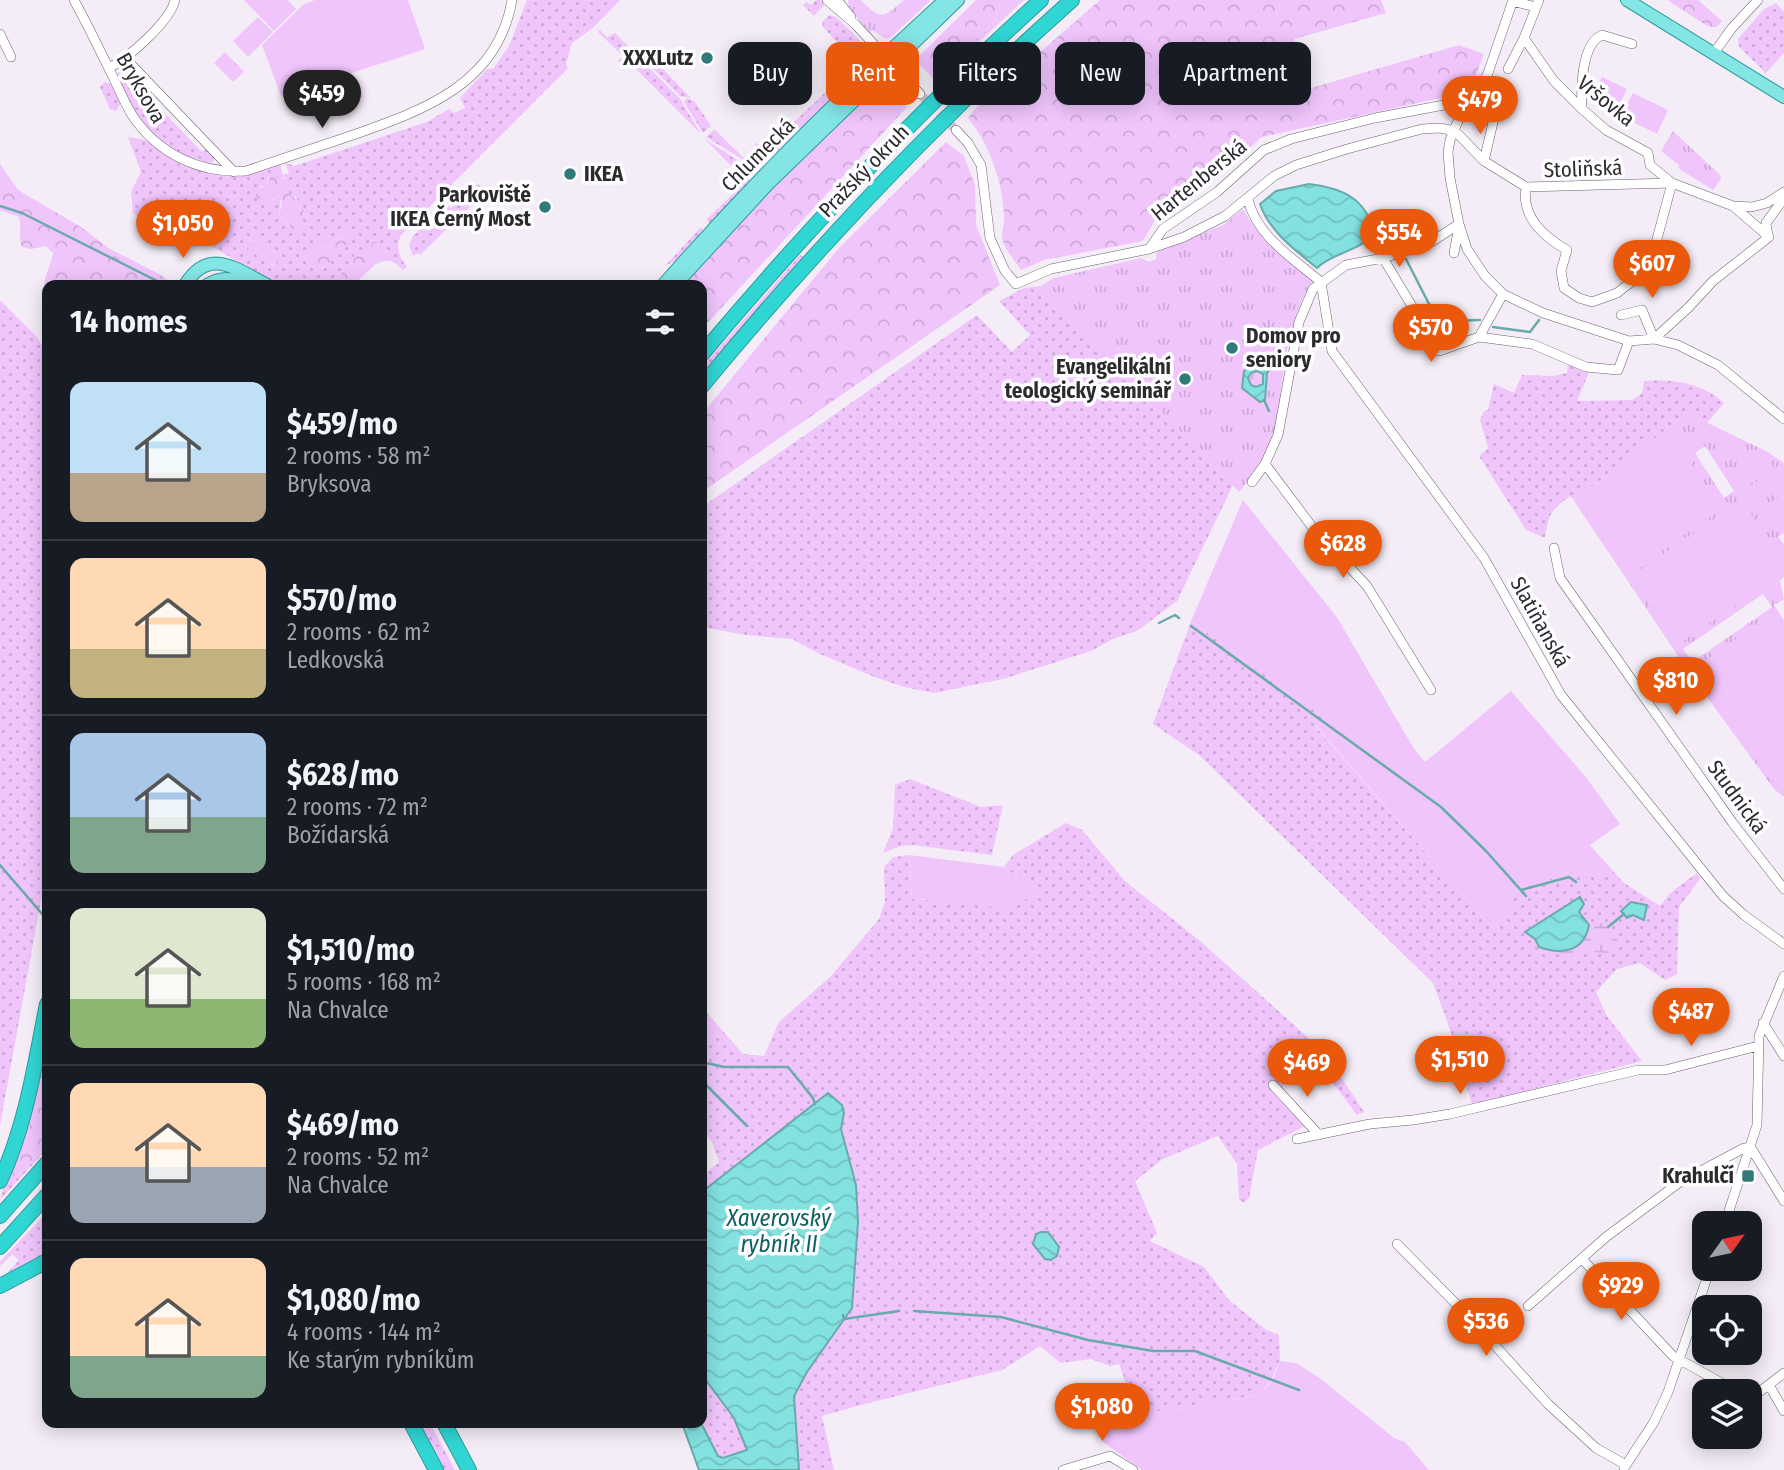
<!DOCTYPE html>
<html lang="en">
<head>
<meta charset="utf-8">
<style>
	:root { --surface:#171b24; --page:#242831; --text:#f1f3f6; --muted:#9ea1a6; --line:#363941; --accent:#ea580c }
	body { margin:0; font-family:"Fira Sans Condensed",sans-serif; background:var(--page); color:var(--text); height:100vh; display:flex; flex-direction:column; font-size:26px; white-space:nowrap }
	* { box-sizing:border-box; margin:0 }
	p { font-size:23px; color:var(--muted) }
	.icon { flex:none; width:38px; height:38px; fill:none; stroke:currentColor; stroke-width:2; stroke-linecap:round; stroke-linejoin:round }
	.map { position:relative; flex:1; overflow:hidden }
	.details { position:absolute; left:42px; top:280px; width:665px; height:1148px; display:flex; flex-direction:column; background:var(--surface); border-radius:14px; box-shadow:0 4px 18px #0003 }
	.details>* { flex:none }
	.top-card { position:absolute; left:728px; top:42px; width:665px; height:63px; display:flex; gap:14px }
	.needle { width:46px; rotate:57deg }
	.buttons { position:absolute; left:1692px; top:1211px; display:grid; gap:14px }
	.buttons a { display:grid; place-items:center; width:70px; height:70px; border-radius:14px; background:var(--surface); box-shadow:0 4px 18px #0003; font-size:35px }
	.price { position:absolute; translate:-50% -60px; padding:0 16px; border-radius:24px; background:var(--accent); color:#fff; font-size:23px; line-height:46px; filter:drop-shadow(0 2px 4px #0008) }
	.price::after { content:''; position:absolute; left:50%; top:42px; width:21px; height:16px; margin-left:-10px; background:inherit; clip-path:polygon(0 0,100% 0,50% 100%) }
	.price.on { background:#222; color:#fff }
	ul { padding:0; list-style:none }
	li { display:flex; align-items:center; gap:21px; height:175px; padding:0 28px }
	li+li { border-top:2px solid var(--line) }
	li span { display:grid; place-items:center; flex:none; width:196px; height:140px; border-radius:14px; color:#555 }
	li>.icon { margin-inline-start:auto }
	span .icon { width:84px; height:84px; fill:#fffc; stroke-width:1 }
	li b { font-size:30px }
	h2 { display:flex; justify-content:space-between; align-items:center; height:84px; padding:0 28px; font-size:30px }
	.pill { padding:0 24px; border-radius:14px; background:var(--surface); box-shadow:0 4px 18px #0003; font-size:24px; line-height:63px }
	.pill.on { background:var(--accent); color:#fff }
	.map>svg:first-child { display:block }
	.grass { fill:url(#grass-dots); fill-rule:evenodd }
	.forest { fill:url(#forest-crowns) }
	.wetland { fill:url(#wetland-marsh) }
	.park { fill:url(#park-tufts); fill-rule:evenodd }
	.garden { fill:#f0c5fc }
	.water { fill:url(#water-waves); stroke:#69aaaa; stroke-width:2; fill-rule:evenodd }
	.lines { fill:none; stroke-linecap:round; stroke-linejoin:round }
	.stream { stroke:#69aaaa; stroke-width:2.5 }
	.minor-tunnel { stroke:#ccc6cf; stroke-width:9; stroke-dasharray:9 4.5; stroke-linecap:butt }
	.minor-casing { stroke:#6a636c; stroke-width:10 }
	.major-casing { stroke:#2f9a9a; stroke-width:14 }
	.highway-casing { stroke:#2f9a9a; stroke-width:16 }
	.minor { stroke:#fff; stroke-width:9 }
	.major { stroke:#83e6e5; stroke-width:12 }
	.highway { stroke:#30d6d4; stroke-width:14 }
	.poi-dot { fill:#317a7a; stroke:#fefdff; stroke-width:2.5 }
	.labels { text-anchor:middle; stroke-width:7; stroke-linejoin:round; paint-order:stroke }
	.poi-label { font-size:21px; font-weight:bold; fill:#2c2a2d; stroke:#fefdff; text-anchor:end }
	.street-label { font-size:21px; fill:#2c2a2d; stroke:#fefdff }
	.water-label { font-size:23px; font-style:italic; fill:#0f6060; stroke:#fefdff }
</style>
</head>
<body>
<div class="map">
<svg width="1784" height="1470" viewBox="0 0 1784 1470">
	<defs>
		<pattern id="grass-dots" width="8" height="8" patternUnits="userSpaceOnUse" patternTransform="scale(1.75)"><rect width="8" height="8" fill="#f0c5fc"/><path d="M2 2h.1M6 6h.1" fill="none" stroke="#cea9d8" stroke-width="1.8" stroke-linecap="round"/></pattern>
		<pattern id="forest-crowns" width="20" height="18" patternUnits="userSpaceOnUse" patternTransform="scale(1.75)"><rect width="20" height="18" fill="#f0c5fc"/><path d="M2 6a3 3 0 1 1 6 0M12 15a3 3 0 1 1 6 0" fill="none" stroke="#cea9d8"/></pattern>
		<pattern id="wetland-marsh" width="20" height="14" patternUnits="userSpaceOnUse" patternTransform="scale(1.75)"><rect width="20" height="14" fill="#f0c5fc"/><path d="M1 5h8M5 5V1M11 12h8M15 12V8" fill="none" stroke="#cea9d8"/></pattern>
		<pattern id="park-tufts" width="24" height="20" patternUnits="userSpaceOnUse" patternTransform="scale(1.75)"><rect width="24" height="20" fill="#f0c5fc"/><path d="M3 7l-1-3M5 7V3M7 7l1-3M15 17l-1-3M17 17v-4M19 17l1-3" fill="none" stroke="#cea9d8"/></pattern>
		<pattern id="water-waves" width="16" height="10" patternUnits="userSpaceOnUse" patternTransform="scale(1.75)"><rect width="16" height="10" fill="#83e1e0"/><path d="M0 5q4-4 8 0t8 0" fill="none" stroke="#71c1c0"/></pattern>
	</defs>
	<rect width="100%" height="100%" fill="#f4edf7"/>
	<path class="grass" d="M527,0H620L594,27L572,43L566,64L568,68L401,235C395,248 399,256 407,267L403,270C394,261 388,257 376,265L382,256L372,247L354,258L347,270L343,271L344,281L342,285H278L182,229L133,214L131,192L141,172L128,137L145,140L181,165L216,175L240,177L280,164L283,175L289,173L285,162L294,166L427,122L449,109L454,113L465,108L460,98L487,69H493L509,46ZM268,177L279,179L286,177L287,192L296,197L304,213L297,230L289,226L279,216L281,198L278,196L271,201L259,186L266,187ZM350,231L352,237L333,260L321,269L334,239L339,240ZM257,240L276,254L274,266L248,249L249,241Z
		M816,0H821L824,5L814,16L803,5L806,2L811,5Z
		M1018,0H1024L937,81L934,79Z
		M1776,3L1784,12V53L1765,74L1761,68L1739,47L1738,39L1764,9Z
		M829,15L836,17C848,29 874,47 864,66L797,133L790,126L856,63L823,27L822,22Z
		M600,30L607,37L615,33L680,99L701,134L630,63L623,60L617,63L623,56L598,32Z
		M636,46L649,58L653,59L691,98L680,96L632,47Z
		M125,67L130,68L133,74L131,78L202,152L207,148L214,157L213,162L206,163C194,158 177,154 166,146C144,130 124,99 118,73Z
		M104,82L111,84L121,103L116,111L110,109L100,87Z
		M687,98L695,102L711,126L703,133L684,102Z
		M780,128L784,132L788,129L794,136L775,154L766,156L754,144L756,143L761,147Z
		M714,129L746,160L745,161L706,137Z
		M704,138L752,170L754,168L748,185L709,225L707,219L737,190L740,179L737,172Z
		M478,184L485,192L420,255L418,253L413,256L409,246L413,236L445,205L451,208Z
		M701,227L703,230L677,260L665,266Z
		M800,255L804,257L702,376V367Z
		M1040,286L1233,485L1177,601L1137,631L1113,639L1091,651L1003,679L934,693L904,687L872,676L820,654L792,639L746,635L702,627V507L977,315L1012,352L1030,335L999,301L1024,288Z
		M0,300L38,338L47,355V868L0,1125Z
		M1568,363L1590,370L1577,401L1632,400L1642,393L1644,381C1674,379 1702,383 1724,403L1707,423L1687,413L1614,471L1573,499L1570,496C1550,511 1549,513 1545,538L1526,530L1479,456L1488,448L1480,420L1484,411L1488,410L1494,384L1514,393L1522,375L1553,376L1567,373Z
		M1191,621L1323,717L1315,726L1492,928L1508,914L1514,890L1572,872L1584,875L1614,872L1624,883L1660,906L1670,893L1697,873L1700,879L1679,907L1677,974L1665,980L1640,963L1617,969L1596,992L1607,1016L1642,1061L1472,1105L1448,1024L1433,983L1199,755L1153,724Z
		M910,779L981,807L1003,805L992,855L912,845L901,846L883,853L893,828L895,785Z
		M1066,823L1082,830L1125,881L1200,941L1312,1041L1337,1071L1364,1112L1357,1115L1311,1054C1301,1069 1287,1079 1278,1094L1305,1126L1258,1150L1249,1198L1244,1203L1239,1199L1237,1164L1218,1136L1163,1159L1135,1181L1157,1233L1150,1241L1204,1267L1229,1300L1266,1330L1279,1335L1280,1361L1270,1382L1258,1394L1193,1409L1163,1410L1137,1415L1119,1364L1110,1366L1091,1359L1061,1363L1040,1346L1002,1370L857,1406L822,1416L834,1470H799L794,1396L807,1372L844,1319L858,1222L856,1185L841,1129L844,1113L827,1094L702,1192V1176L719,1162L712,1142L702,1130V1046L721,1029L743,1054L764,1056L779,1022L830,977L879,919L885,902L884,867L893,857L909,855L912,899L950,901L1039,893L1004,867L1013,855Z
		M47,1033C47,1083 29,1133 11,1178L13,1182L47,1145V1149L0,1200Z
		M47,1212V1253L7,1273L19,1260L12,1254L0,1266V1262Z
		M702,1375L734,1418L747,1450L724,1458C717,1455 717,1452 713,1446C697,1420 702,1405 702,1375Z
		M418,1423H430L455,1470H442Z"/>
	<path class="forest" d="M976,0H1018L934,79L915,60Z
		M1100,0H1381L1386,13L1294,39L1311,88L1459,45L1484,54L1475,78L1464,93L1262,137L1198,192L1155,220L1143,241L1044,260L1021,270C1015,261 1003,247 1002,237C1002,229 1005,222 1004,215C1002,180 990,146 968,118L976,108Z
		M1667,0H1698L1722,21L1717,27H1709Z
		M894,81L911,96L903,92L895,96L907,107L702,329V285H681L773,185L874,87L877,90L884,83Z
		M946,142L964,156L975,185L976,225L1000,285L702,492V414L839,248Z
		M0,164L18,190L81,227L110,249L161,275L171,283V285H47V304C38,286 50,270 53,253L46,246L31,249L22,247C18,237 22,228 19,217L0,210Z
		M270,176L279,179L288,178L291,184L286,188C300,210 309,192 300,229H293L279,216L282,202L279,196L267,202L256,198L255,188L266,187Z
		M350,231L353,233L352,237C341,249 328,277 308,266C307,249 323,236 340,240Z
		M257,240L276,254L277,266L265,261L248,249L247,242Z
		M373,242H377L388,253L353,285H342L344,281L341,275C345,267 355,265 354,254C361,250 369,254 373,242Z
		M702,1007L721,1029L702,1046Z
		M47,1046V1145L13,1182L11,1178L32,1119Z"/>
	<path class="wetland" d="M1596,921L1607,926L1618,941L1608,953L1594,952L1566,958L1554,951C1574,953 1585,945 1589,925Z"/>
	<path class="park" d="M848,0H861C880,20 883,19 904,0H931L891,37L885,39L873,30L870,33L849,8Z
		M225,52L244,72L233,82L214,63Z
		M1673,131L1720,175L1721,179L1713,190L1678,168L1679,165L1661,151Z
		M1243,209C1258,239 1291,260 1315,281C1295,297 1284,363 1281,389C1279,403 1280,419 1276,432C1270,455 1254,474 1239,492L1040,286L1054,278L1141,258L1149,262L1156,259L1157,252L1223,225Z
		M1687,413L1766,451L1784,463V533L1778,537L1784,544V577L1780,581L1784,599L1774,605L1784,620V797L1774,789L1688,671L1573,499L1614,471ZM1705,446L1734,491L1724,498L1695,453ZM1763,594L1772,607L1692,662L1683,649Z"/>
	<path class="garden" d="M244,0H288L296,9L274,31Z
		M315,0H408L425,49L281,96L262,45L304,4Z
		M258,17L273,32L248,57L233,41Z
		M1602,77L1627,89L1620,103L1595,91Z
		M1633,93L1668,110L1657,134L1621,116Z
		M1673,437L1722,509L1625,576L1576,504Z
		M1764,453L1774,467L1746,487L1736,472Z
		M1782,464L1784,484L1757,503L1747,488Z
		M1784,493V515L1772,523L1762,509Z
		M1243,500L1336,616L1413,747L1425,762L1511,691L1585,776L1620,824L1590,845L1614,872L1584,875L1572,872L1515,890L1508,914L1492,928L1315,725L1323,717L1191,621Z
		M1742,500L1784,562V572L1677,645L1630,577Z
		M1771,615L1784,634V780L1776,786L1694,668Z
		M909,855L1004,867L1039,893L1006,909L950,901L912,899Z
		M1280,1361L1296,1363L1321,1379L1394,1438L1405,1442L1429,1470H1142L1103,1442L1093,1425L1163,1410L1193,1409L1197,1402C1221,1400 1256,1403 1271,1382C1275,1376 1277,1368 1280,1361Z"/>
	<path class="water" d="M1309,184C1341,188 1366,197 1374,233C1360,252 1333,252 1317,268C1295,250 1269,231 1260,204L1276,191Z
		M1253,365L1265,368L1272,366L1267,373L1265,400L1260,402L1242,388L1244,371ZM1257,371L1263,374V384L1256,387L1251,385L1248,378L1251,373Z
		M1580,897L1584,904L1579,912L1589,925C1584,952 1562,955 1539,947L1535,939L1525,932Z
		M1631,902L1647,905L1644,920L1633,915L1627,918L1621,911Z
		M828,1093L842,1105L844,1113L841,1129L856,1185L858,1222L852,1308L807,1372L794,1396L799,1470H699L682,1423H701L718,1456L723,1458L747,1450L734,1418L702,1375V1192Z
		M1041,1232H1048L1059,1247L1057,1256L1051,1260L1045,1259L1033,1244L1036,1234Z"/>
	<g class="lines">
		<path class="stream" d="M0,206L22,213L165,285
			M1406,259L1429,304L1451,321L1480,320
			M1493,327L1530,332L1539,320
			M1271,369L1280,364
			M1264,400L1269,411
			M1159,623L1175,615L1179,618
			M1191,626L1441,807L1486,851L1526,896
			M0,865L43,915
			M1521,890L1569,877L1576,882
			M1608,927L1624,914
			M702,1062L724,1067H788L813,1098L815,1104
			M702,1081L747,1126
			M914,1311L1001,1317L1088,1340L1153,1351H1195L1299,1390
			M843,1315L844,1319L899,1311"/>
		<path class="minor-tunnel" d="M920,94L956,130"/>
		<g class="minor-casing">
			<path id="minor" d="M74,0C86,22 97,44 108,67C116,82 123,100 132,115C158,154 200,174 246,171C282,159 318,147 353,135C424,110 498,84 512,0
				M827,0L855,24L920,94
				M837,0L851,17
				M1512,1L1536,7
				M0,34L11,57
				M1524,38L1554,81L1582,109L1606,130L1648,153L1650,165L1672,183
				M1714,53L1732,28L1758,0
				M126,59L234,172
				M109,68C129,57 170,22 175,0
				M1508,69L1524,38L1539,0
				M1459,101L1461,114L1450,140L1448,152L1450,178L1459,224L1467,249L1485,276L1503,294L1543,313L1629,341L1654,339L1678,345L1718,365L1784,419
				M1582,109C1581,89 1581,44 1602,35L1632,44
				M956,130L968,143L981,165L990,238L1005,271L1016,284L1051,269L1149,249L1184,237L1225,216L1274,176L1296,165L1347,149L1422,129L1440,128L1455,131L1484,161L1526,187L1672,183L1733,206L1752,207L1767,203L1784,192
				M1484,161L1494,118
				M1526,187C1521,217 1544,237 1567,250L1561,271L1564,288L1579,298L1592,302L1617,293L1630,283L1653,254L1672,183
				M1248,199C1256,236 1294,259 1321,282
				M1768,236L1766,223L1782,201V194
				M1149,249L1163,229L1217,192L1264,150L1291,139L1375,118L1449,104L1475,94L1483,85L1488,73L1513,0
				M1454,253L1459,226
				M1383,258L1439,351L1479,337L1503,294
				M1321,282L1332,351L1484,558L1561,695L1723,896L1744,915L1784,944
				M1621,315L1642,310L1654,339L1688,308L1713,281L1769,237L1733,206
				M1479,337L1532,344L1586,367L1618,370L1629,341
				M1265,464L1313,528L1367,586L1431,690
				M1252,482L1265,464L1278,435L1299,322L1313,289L1346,265L1383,258L1428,244L1459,224
				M1554,548L1560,578L1732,822L1784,889
				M1763,1023L1784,1056
				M1273,1085L1319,1135
				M1297,1139L1370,1124L1413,1120L1450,1114L1638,1070H1665L1758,1046
				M1725,1223L1757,1125L1759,1036L1784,976
				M1397,1244L1471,1319L1548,1404L1596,1448L1626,1465
				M1582,1259L1673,1356L1736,1391
				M1528,1306L1606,1237L1680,1182L1744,1148H1751L1784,1201
				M1769,1385L1784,1411
				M1750,1399L1784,1373
				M1624,1468L1654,1422L1668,1392L1710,1269
				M1063,1470L1110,1456L1133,1470"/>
		</g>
		<g class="major-casing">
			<path id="major" d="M1627,0L1784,97
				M185,285C209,246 236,269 267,285
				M207,285C222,276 233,278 248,285
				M663,285C751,185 846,90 945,0
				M675,285L768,184L958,0"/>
		</g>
		<g class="highway-casing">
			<path id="highway" d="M702,354C807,229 920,110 1041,0
				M702,386C816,248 938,119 1072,0
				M0,1181C26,1125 35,1064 47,1004
				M0,1216L47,1163
				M0,1247L47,1195
				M0,1286L47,1261
				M411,1423L436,1470
				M444,1423L469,1470"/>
		</g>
		<use href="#minor" class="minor"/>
		<use href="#major" class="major"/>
		<use href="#highway" class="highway"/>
	</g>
	<g class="poi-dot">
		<circle cx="707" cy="58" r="7"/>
		<circle cx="570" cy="174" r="7"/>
		<circle cx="545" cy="207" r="7"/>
		<circle cx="1232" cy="348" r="7"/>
		<circle cx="1185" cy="379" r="7"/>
		<rect x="1741" y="1169" width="14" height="14" rx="3.5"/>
	</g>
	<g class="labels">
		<g class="poi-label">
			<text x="693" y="65">XXXLutz</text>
			<text x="584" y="181" text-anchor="start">IKEA</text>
			<text x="531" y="202">Parkoviště<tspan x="531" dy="24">IKEA Černý Most</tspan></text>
			<text x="1246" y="343" text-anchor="start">Domov pro<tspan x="1246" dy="24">seniory</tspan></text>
			<text x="1171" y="374">Evangelikální<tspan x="1171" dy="24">teologický seminář</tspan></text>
			<text x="1734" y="1183">Krahulčí</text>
		</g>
		<g class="street-label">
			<text transform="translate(141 88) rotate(60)" y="7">Bryksova</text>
			<text transform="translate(1606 101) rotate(39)" y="7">Vršovka</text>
			<text transform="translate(758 155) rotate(-45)" y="7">Chlumecká</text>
			<text transform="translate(1583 169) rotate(-2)" y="7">Stoliňská</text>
			<text transform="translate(864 171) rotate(-46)" y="7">Pražský okruh</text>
			<text transform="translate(1199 180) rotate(-39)" y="7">Hartenberská</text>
			<text transform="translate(1540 622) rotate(61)" y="7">Slatiňanská</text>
			<text transform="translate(1737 797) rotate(54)" y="7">Studnická</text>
		</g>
		<g class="water-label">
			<text x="779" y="1226">Xaverovský<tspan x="779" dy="26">rybník II</tspan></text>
		</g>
	</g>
</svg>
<div class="buttons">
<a><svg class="needle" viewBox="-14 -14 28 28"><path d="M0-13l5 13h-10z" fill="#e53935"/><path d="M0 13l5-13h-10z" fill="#9ea1a6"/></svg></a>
<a><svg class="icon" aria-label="locate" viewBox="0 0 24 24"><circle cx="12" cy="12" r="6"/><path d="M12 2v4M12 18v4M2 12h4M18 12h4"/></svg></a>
<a><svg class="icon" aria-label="layers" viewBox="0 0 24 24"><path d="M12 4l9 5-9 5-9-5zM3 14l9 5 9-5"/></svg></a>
</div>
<b class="price on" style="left:322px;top:130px">$459</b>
<b class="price" style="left:1480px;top:136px">$479</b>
<b class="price" style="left:183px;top:260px">$1,050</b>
<b class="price" style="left:1399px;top:269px">$554</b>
<b class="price" style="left:1652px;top:300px">$607</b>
<b class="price" style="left:1431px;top:364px">$570</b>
<b class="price" style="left:1343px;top:580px">$628</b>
<b class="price" style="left:1676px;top:717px">$810</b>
<b class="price" style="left:1691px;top:1048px">$487</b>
<b class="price" style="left:1460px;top:1096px">$1,510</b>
<b class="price" style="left:1307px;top:1099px">$469</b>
<b class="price" style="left:1621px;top:1322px">$929</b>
<b class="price" style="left:1486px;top:1358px">$536</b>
<b class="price" style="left:1102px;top:1443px">$1,080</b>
<div class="top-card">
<a class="pill">Buy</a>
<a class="pill on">Rent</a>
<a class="pill">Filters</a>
<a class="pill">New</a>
<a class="pill">Apartment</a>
</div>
<section class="details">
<h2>14 homes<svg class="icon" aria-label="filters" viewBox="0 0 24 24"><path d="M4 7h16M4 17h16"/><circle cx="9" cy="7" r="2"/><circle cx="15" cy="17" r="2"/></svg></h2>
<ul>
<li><span style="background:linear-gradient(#bfe0f5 65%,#b9a48a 0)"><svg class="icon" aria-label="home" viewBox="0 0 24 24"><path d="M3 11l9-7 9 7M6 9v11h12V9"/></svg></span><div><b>$459/mo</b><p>2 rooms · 58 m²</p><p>Bryksova</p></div></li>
<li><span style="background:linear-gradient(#ffd9b3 65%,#c2b280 0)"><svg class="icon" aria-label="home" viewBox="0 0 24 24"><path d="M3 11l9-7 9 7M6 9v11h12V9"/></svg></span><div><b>$570/mo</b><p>2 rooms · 62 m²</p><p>Ledkovská</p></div></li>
<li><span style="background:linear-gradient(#a9c7e8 60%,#7fa58c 0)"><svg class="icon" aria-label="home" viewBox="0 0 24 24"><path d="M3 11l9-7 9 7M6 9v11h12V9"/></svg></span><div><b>$628/mo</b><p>2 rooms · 72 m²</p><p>Božídarská</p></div></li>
<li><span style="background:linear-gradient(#dfe7d0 65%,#8fb573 0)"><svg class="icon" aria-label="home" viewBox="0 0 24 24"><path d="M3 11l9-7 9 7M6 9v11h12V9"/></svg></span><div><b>$1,510/mo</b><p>5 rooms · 168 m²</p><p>Na Chvalce</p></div></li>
<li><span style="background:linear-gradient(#ffd9b3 60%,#9aa5b1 0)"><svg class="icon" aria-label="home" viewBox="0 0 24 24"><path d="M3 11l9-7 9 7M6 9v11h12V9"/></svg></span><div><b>$469/mo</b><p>2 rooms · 52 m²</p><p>Na Chvalce</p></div></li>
<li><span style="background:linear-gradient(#ffd9b3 70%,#7fa58c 0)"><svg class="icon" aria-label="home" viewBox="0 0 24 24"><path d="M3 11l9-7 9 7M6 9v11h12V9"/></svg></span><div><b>$1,080/mo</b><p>4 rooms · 144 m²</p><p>Ke starým rybníkům</p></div></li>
</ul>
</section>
</div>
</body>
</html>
